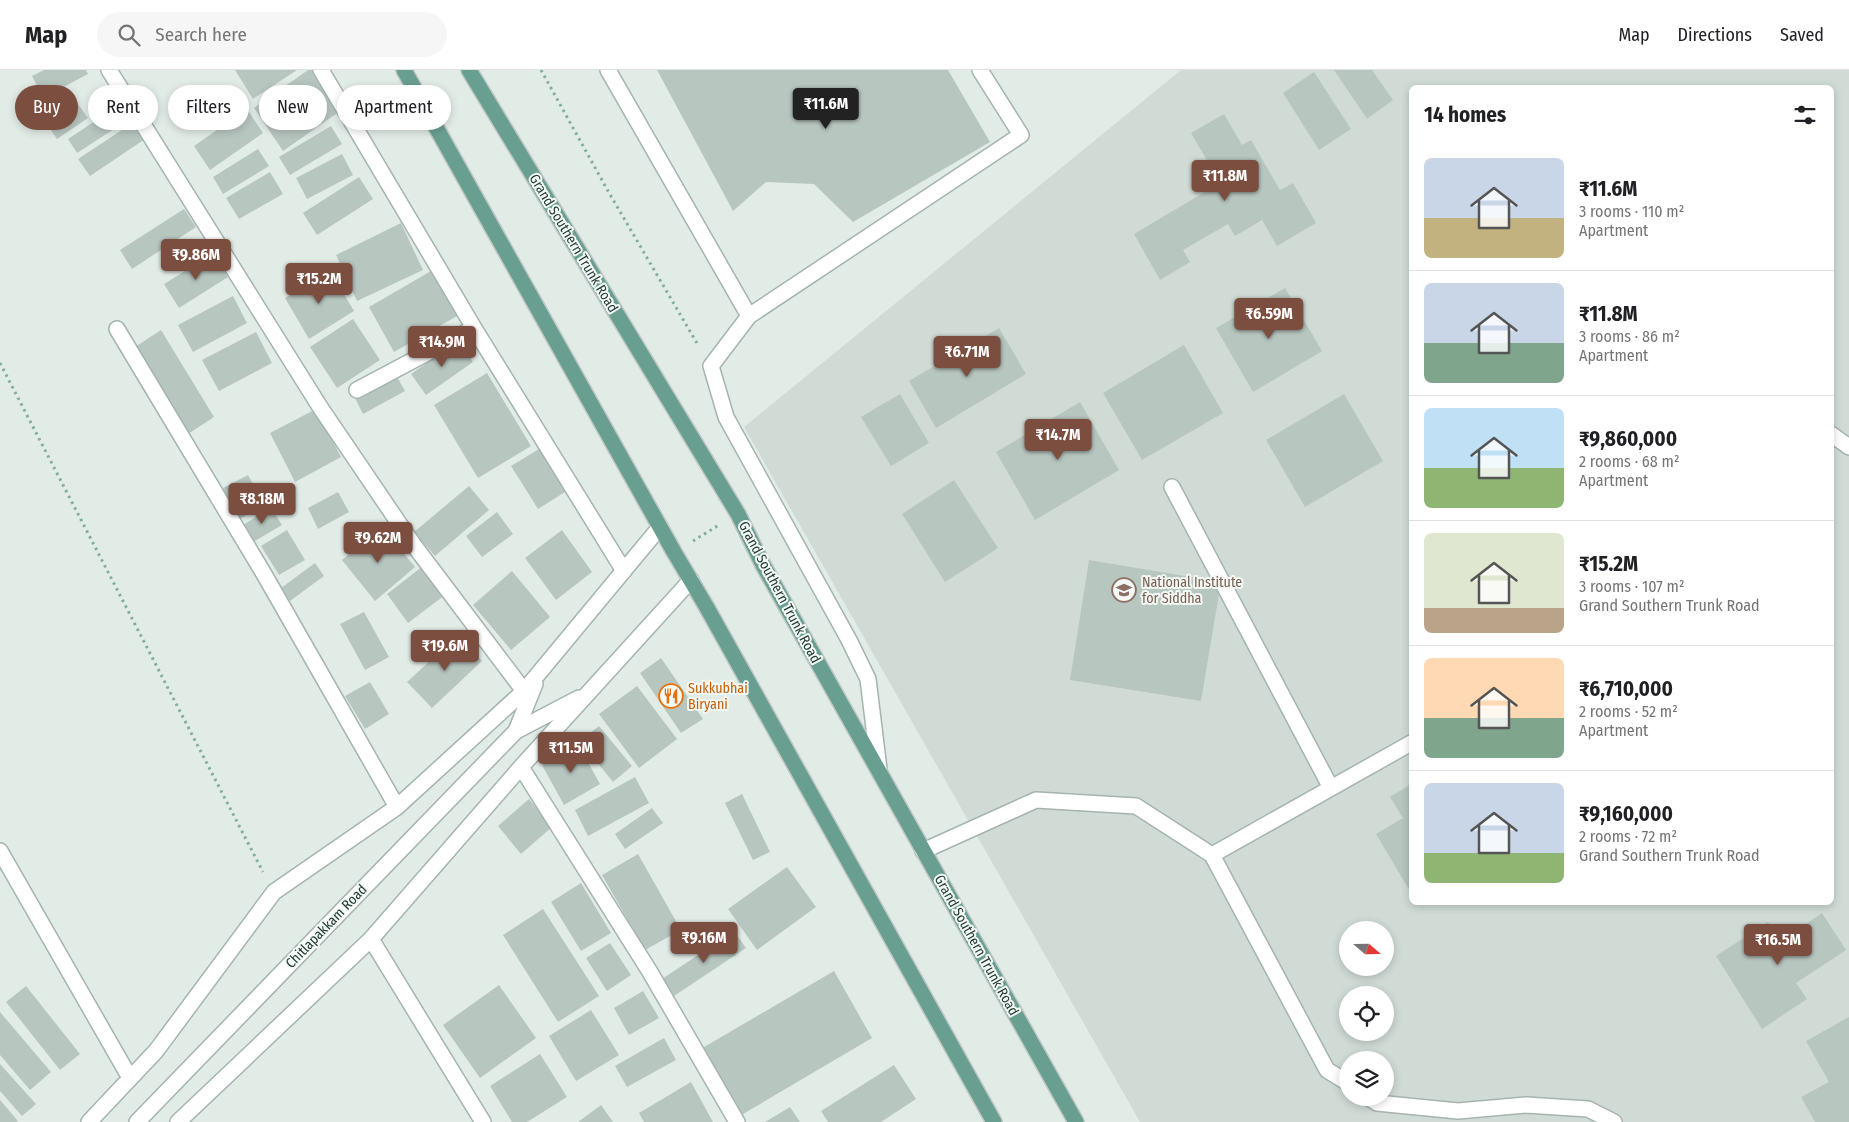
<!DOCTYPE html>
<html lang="en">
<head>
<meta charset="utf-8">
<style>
	:root { --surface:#fff; --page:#f6f6f6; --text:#202124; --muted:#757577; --line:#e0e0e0; --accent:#7b4e40 }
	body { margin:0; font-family:"Fira Sans Condensed",sans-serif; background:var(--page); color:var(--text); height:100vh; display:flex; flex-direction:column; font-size:19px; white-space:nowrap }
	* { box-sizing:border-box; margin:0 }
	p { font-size:16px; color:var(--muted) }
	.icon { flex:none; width:28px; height:28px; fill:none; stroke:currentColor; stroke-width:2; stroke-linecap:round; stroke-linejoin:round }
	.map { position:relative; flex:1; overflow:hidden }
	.sheet { position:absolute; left:1409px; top:15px; width:425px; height:820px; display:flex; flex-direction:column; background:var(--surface); border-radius:8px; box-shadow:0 2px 8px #0003 }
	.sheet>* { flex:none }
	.banner { position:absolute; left:15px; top:15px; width:475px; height:45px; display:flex; gap:10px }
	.needle { width:32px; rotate:110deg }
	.controls { position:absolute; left:1339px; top:851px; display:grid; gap:10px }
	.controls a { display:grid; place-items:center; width:55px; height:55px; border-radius:50%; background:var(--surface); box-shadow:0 2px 8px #0003; font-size:25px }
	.price { position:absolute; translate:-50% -42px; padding:0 11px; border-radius:5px; background:var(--accent); color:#fff; font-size:16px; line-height:32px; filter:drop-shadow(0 1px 2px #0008) }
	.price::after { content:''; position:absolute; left:50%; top:30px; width:15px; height:11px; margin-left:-8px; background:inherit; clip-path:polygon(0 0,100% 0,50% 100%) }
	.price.active { background:#222; color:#fff }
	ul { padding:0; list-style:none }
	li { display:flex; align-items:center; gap:15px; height:125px; padding:0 15px }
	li+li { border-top:1px solid var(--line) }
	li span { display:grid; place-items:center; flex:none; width:140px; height:100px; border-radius:8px; color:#555 }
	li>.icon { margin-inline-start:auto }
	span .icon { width:60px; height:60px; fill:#fffc; stroke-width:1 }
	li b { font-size:21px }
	h2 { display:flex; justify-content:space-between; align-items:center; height:60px; padding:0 15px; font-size:21px }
	.chip { padding:0 18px; border-radius:22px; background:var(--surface); box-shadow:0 2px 8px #0003; font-size:18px; line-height:45px }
	.chip.active { background:var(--accent); color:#fff }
	header { display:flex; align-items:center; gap:30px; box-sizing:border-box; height:70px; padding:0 25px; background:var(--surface); border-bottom:1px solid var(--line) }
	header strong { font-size:24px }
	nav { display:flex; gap:28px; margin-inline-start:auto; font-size:18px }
	.search { width:350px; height:45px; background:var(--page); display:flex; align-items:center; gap:12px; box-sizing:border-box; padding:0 18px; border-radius:28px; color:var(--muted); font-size:19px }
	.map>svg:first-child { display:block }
	.built { fill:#d0dbd6; fill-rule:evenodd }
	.building { fill:#b8c6c0 }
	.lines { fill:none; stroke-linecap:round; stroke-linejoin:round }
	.minor-casing { stroke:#a5b4ae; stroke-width:18 }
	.major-casing { stroke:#c1c8c6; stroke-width:18 }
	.path { stroke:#84ada1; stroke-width:3; stroke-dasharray:2.5 4; stroke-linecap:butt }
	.minor { stroke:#fff; stroke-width:15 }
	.major { stroke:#699f91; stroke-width:15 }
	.labels { text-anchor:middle; stroke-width:4; stroke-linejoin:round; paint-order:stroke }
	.street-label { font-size:14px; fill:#233c35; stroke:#f3f8f5 }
	.education-label { font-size:14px; fill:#785e54; stroke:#f3f8f5; text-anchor:start }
	.food-label { font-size:14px; fill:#c56008; stroke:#f3f8f5; text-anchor:start }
</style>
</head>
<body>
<header>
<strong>Map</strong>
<div class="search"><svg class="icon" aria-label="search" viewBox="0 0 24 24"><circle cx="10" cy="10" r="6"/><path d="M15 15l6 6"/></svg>Search here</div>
<nav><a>Map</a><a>Directions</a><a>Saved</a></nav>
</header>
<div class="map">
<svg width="1849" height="1052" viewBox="0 0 1849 1052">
	<rect width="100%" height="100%" fill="#e2ece7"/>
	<path class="built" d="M1181,0H1849V1052H1140L744,357ZM1411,18H1831V832H1411ZM1348,860H1385V898H1348ZM1348,925H1385V962H1348ZM1348,990H1385V1028H1348Z"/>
	<path class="building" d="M44,0H86L88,4L43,28L32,6Z
		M235,0H297L253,29Z
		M308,0H316L343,39L283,81L254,38Z
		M657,0H948L990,72L853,152L814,114L766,112L733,141Z
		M1334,0H1372L1393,30L1367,49Z
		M1314,2L1351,59L1319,80L1283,23Z
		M68,20L88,48L57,69L37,40Z
		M119,35L128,50L77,83L68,69Z
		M247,39L263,63L210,100L194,76Z
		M1224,44L1242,75L1251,70L1280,120L1293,113L1316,153L1277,176L1262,150L1235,166L1228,154L1183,180L1190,192L1160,210L1134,164L1220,113L1191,63Z
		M134,52L145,69L90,106L78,89Z
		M331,56L342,74L290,105L279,87Z
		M258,79L269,96L223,124L213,107Z
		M342,84L353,105L307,129L296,108Z
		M270,102L283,124L239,149L226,128Z
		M359,107L373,129L317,165L303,143Z
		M184,139L196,157L132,199L120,180Z
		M401,153L423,200L357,231L336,185Z
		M213,184L228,207L179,238L164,214Z
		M330,201L354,241L309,269L285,228Z
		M431,201L457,246L394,282L369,237Z
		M1285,218L1322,281L1253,322L1216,258Z
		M233,226L247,253L193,282L178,255Z
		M353,249L380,290L337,318L310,277Z
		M999,258L1026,304L936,358L909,311Z
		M161,260L214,347L188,364L135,277Z
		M256,262L272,293L219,321L202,290Z
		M458,271L473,292L426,325L411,304Z
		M1184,275L1223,343L1142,390L1103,323Z
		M487,303L531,376L478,408L434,335Z
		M396,305L405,321L363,344L355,328Z
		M900,324L929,373L891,396L861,347Z
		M1344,324L1383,391L1305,437L1266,370Z
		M1080,332L1119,400L1035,450L996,382Z
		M316,339L341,387L295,412L270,363Z
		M539,379L565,422L538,439L511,396Z
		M248,405L265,436L239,449L223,418Z
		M954,410L998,478L945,512L902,444Z
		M469,416L489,440L435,486L414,462Z
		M338,422L349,442L318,459L308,438Z
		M271,438L282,455L253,472L243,455Z
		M497,442L513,464L482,487L466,466Z
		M382,457L415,497L375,531L342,490Z
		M287,460L305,490L279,505L261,476Z
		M562,460L592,502L556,530L525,488Z
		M1089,490L1221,512L1201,631L1070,610Z
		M315,493L324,506L290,531L281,518Z
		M423,496L445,525L408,553L387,524Z
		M512,501L550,547L511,580L473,535Z
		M364,542L389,587L365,600L340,554Z
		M458,565L482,591L432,638L407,612Z
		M661,588L703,649L681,663L640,603Z
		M370,612L389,644L365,659L345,626Z
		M637,616L677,669L639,698L599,644Z
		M599,656L632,696L613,712L580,671Z
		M578,674L600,714L564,735L542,695Z
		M635,707L649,733L588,766L575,740Z
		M1411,714V823L1376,764L1403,748L1390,727Z
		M742,724L770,782L753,790L725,733Z
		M529,729L552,757L521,784L498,756Z
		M652,738L663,753L625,779L615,764Z
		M638,784L681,860L645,880L602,805Z
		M787,797L816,837L757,880L728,839Z
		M581,813L611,863L581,881L551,832Z
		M543,839L599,926L558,952L503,865Z
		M1822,843L1846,880L1796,913L1807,929L1762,959L1716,886L1768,852L1781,871Z
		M734,861L746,878L674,926L662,909Z
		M610,873L631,905L607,921L586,888Z
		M834,901L872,968L738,1047L699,980Z
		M499,915L536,968L480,1008L443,955Z
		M26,916L80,984L60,1000L6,932Z
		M643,921L659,948L629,965L614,938Z
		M591,940L619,985L576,1011L549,966Z
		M0,942L51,1002L30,1020L0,985Z
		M1849,947V1052H1815L1801,1027L1829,1012L1806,971Z
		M664,968L676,990L627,1017L615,996Z
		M540,984L567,1027L527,1052H512L490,1016Z
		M0,994L36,1034L22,1046L0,1021Z
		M894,995L916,1029L881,1052H828L821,1041Z
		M691,1012L713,1052H644L639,1043Z
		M0,1030L18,1051L16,1052H0Z
		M601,1035L613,1052H578Z
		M790,1037L800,1052H765Z"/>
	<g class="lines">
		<g class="minor-casing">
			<path id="minor" d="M109,0L320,337L413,474L524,621
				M321,0L474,258L624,501
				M608,0L749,246L1021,65L980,0
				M749,246L711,296L726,347L849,570L868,609L879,699
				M117,259L264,504L397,737
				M357,320L474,258
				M1831,364L1849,377
				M1172,417L1331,718
				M535,614L516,661L579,628
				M521,697L650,902L737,1052
				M0,781L130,1008
				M923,781L1036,730L1136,736L1212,785L1327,1000L1348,1013
				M1212,785L1411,673
				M371,869L483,1052
				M1369,1028L1377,1033L1458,1041L1526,1035L1588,1039L1614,1052
				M89,1052L156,981L274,822L397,737L524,621L660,457
				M137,1052L516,661
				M178,1052L371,869L521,697L691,510"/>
		</g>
		<g class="major-casing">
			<path id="major" d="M404,0L674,482L706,536L994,1052
				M469,0L738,444L763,495L1076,1052"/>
		</g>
		<path class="path" d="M541,0L608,121L698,275
			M0,293L263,802
			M693,471L719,455"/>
		<use href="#minor" class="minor"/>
		<use href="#major" class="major"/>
	</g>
	<defs>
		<g id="university-ring" transform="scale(1.25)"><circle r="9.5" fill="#f3f8f5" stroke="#8d6e63" stroke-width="1.5"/><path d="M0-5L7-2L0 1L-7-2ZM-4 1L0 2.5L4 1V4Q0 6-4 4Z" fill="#8d6e63"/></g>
		<g id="restaurant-ring" transform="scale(1.25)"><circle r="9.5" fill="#f3f8f5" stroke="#e8710a" stroke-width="1.5"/><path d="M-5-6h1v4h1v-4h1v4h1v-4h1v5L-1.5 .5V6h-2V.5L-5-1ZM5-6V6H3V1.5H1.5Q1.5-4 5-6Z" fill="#e8710a"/></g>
	</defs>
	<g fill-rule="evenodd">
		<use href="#university-ring" x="1124" y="520"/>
		<use href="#restaurant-ring" x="671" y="626"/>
	</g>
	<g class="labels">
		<g class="street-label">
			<text transform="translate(574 173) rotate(59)" y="5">Grand Southern Trunk Road</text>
			<text transform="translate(780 522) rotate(62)" y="5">Grand Southern Trunk Road</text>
			<text transform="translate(326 856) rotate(-46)" y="5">Chitlapakkam Road</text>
			<text transform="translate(977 875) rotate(61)" y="5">Grand Southern Trunk Road</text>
		</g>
		<g class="education-label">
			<text x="1142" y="517">National Institute<tspan x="1142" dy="16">for Siddha</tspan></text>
		</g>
		<g class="food-label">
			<text x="688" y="623">Sukkubhai<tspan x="688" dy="16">Biryani</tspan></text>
		</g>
	</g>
</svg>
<div class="controls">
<a><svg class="needle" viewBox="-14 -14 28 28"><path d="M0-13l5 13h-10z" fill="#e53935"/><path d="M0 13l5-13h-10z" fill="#757577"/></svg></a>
<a><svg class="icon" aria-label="locate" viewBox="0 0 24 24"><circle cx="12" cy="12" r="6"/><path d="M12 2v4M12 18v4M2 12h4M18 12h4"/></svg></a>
<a><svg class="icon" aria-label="layers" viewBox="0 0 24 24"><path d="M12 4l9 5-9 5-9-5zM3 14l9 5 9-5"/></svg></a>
</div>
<b class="price active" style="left:826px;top:60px">₹11.6M</b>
<b class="price" style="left:1225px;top:132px">₹11.8M</b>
<b class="price" style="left:196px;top:211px">₹9.86M</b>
<b class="price" style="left:319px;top:235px">₹15.2M</b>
<b class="price" style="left:1269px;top:270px">₹6.59M</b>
<b class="price" style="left:442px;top:298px">₹14.9M</b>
<b class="price" style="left:967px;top:308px">₹6.71M</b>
<b class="price" style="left:1058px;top:391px">₹14.7M</b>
<b class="price" style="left:262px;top:455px">₹8.18M</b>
<b class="price" style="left:378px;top:494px">₹9.62M</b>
<b class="price" style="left:445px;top:602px">₹19.6M</b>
<b class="price" style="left:571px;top:704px">₹11.5M</b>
<b class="price" style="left:704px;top:894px">₹9.16M</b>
<b class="price" style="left:1778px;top:896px">₹16.5M</b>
<div class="banner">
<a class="chip active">Buy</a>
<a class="chip">Rent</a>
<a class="chip">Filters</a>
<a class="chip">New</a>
<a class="chip">Apartment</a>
</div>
<section class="sheet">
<h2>14 homes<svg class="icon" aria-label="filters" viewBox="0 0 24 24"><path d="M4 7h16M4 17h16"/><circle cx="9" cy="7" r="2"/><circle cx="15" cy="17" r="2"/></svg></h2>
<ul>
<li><span style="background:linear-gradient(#c9d6e8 60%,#c2b280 0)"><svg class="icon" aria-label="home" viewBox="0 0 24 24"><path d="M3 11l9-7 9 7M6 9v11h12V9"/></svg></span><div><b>₹11.6M</b><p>3 rooms · 110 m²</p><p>Apartment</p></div></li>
<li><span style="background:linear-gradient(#c9d6e8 60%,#7fa58c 0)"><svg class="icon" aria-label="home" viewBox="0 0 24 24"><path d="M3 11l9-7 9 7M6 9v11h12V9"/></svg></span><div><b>₹11.8M</b><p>3 rooms · 86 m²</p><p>Apartment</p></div></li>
<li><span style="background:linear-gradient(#bfe0f5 60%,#8fb573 0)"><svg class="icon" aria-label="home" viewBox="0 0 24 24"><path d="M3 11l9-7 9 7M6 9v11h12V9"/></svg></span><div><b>₹9,860,000</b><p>2 rooms · 68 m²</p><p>Apartment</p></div></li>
<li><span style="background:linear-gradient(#dfe7d0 75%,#b9a48a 0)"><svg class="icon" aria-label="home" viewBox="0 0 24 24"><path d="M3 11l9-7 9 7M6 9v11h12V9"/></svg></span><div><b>₹15.2M</b><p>3 rooms · 107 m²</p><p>Grand Southern Trunk Road</p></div></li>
<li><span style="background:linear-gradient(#ffd9b3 60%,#7fa58c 0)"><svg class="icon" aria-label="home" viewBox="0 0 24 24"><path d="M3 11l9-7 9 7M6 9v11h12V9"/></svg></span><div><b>₹6,710,000</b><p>2 rooms · 52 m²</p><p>Apartment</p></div></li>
<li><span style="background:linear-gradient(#c9d6e8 70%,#8fb573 0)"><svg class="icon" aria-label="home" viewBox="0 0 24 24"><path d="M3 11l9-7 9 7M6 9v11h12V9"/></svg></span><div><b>₹9,160,000</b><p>2 rooms · 72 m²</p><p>Grand Southern Trunk Road</p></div></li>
</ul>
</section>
</div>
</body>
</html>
